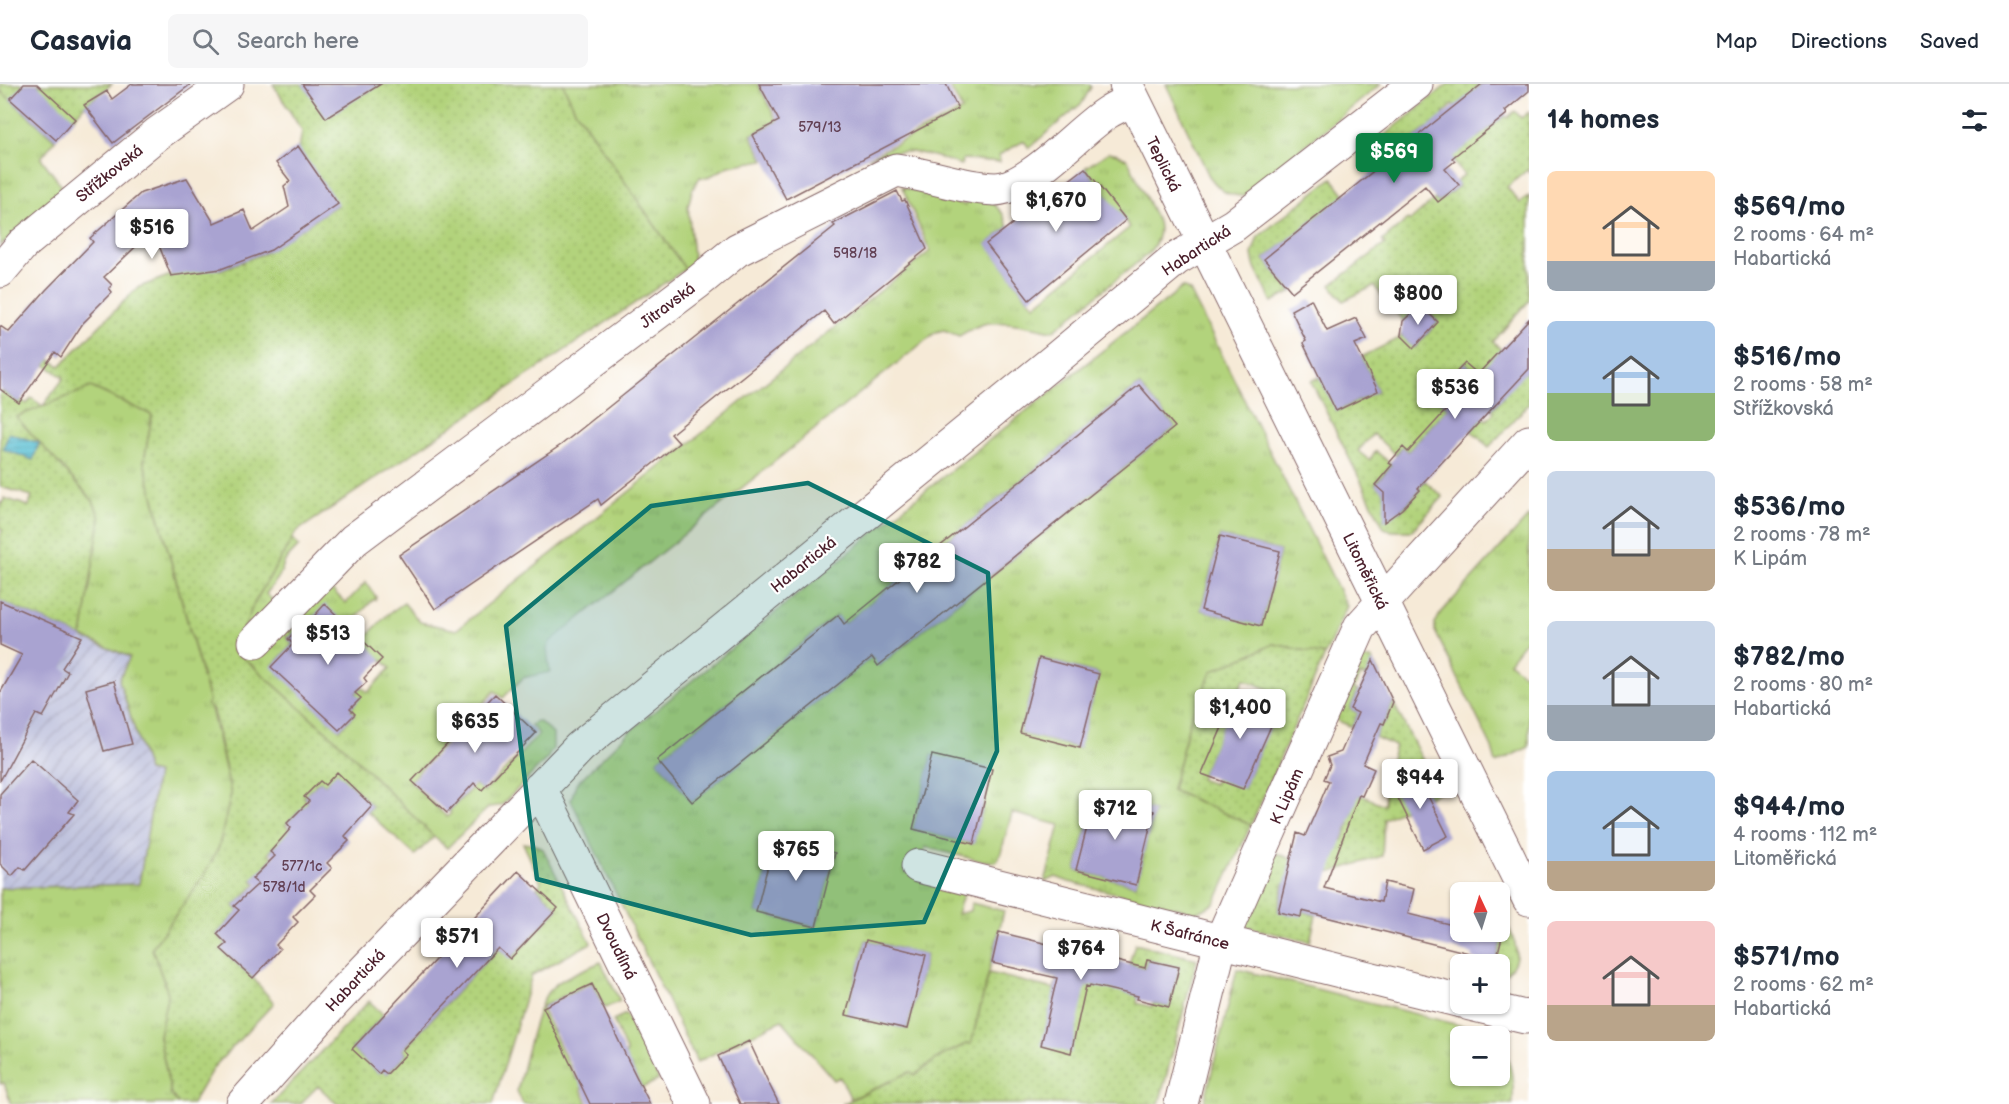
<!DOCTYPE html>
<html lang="en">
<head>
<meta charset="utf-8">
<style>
	:root { --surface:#fff; --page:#f6f6f7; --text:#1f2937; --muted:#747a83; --line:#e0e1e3; --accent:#0b8043 }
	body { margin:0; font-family:"Balsamiq Sans",sans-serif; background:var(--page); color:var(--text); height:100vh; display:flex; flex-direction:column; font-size:22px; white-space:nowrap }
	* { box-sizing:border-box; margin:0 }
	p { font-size:20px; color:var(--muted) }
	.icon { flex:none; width:33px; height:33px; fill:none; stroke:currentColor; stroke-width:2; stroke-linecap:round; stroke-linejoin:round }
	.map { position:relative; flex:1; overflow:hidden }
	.sheet { display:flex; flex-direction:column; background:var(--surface); width:480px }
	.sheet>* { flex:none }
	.needle { width:39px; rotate:356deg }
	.fabs { position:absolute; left:1450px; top:798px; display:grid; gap:12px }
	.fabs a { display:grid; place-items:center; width:60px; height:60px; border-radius:9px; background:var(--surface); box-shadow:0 2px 4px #0004; font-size:30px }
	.price { position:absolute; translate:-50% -51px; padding:0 14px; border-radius:6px; background:#fff; color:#222; font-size:20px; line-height:39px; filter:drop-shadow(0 2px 3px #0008) }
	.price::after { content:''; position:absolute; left:50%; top:36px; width:18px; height:14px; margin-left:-9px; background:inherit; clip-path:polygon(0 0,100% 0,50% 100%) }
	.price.selected { background:var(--accent); color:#fff }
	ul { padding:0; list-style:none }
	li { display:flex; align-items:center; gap:18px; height:150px; padding:0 18px }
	li span { display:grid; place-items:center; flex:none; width:168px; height:120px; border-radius:9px; color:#555 }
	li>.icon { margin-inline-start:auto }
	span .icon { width:72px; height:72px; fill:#fffc; stroke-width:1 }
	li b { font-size:26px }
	h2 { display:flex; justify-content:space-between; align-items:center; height:72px; padding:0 18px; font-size:26px }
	header { display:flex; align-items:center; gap:36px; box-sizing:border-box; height:84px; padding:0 30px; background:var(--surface); border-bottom:2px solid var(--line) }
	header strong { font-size:28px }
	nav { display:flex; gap:33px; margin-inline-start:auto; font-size:21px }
	.search { width:420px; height:54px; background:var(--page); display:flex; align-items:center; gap:15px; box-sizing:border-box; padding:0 21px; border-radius:9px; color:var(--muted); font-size:22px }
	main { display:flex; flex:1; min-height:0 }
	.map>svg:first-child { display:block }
	.industrial { fill:url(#industrial-furrows) }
	.grass { fill:url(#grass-tufts); stroke:#7e7953; stroke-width:1.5; fill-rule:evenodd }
	.garden { fill:url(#garden-dots); stroke:#7e7953; stroke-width:1.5; fill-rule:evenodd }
	.water { fill:url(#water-rules); stroke:#506f7f; stroke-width:1.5 }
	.building { fill:#a9a3d1 }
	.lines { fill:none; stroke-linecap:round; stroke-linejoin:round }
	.minor-casing { stroke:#866667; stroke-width:35 }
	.minor { stroke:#fff; stroke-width:33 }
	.marked { fill:#0f766e; fill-opacity:0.2; stroke:#0f766e; stroke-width:4.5; stroke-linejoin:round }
	.labels { text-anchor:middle; stroke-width:4.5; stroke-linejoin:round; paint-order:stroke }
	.number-label { font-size:14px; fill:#624054 }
	.street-label { font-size:16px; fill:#4a1f2b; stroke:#fff }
</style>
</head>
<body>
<header>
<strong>Casavia</strong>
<div class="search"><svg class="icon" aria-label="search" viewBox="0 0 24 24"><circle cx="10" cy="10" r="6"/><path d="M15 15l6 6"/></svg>Search here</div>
<nav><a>Map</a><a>Directions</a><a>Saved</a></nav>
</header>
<main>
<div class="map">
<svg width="1529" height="1020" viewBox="0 0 1529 1020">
	<defs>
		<pattern id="industrial-furrows" width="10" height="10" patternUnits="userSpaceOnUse" patternTransform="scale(1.5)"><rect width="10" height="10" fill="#bfc2dd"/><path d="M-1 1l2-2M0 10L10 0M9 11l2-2" fill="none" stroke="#a6a6be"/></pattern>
		<pattern id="grass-tufts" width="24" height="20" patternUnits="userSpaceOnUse" patternTransform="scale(1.5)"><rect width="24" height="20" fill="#b2d37b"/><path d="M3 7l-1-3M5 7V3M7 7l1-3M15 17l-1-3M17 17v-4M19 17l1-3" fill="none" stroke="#9bb56a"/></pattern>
		<pattern id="garden-dots" width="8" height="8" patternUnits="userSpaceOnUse" patternTransform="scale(1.5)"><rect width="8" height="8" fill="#b2d37b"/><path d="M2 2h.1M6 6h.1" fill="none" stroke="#9bb56a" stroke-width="1.8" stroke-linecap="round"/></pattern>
		<pattern id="water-rules" width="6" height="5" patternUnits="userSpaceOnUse" patternTransform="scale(1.5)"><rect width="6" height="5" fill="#56bfd3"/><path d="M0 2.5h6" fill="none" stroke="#499bab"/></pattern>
	</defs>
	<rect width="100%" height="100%" fill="#fff"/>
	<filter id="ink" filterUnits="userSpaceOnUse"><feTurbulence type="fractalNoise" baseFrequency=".0167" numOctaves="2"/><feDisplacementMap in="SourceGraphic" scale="12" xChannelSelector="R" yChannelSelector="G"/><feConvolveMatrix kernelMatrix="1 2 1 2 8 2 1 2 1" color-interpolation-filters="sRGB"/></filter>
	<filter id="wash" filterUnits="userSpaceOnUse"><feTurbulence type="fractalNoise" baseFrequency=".008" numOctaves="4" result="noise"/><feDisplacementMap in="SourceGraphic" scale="24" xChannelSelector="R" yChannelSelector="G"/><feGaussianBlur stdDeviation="1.35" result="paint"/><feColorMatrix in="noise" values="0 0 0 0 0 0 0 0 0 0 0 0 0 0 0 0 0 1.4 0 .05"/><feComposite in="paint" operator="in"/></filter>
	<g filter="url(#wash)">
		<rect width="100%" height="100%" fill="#f6ead7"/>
		<path class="industrial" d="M43,536L130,573L148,687L157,689L139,800L0,804V610Z"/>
		<path class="grass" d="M563,0H758L777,37L751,51L764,76L729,82L707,94L700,93L692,107L688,122L694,182L687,188L575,26Z
			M957,0H1089L1091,3L1082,19L1029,64L1024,57L999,71L1000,78L963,75L961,81C927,69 904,62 868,74L962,26L950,3Z
			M1166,0H1381L1243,112C1224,111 1220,106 1209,92Z
			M0,6L55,56L41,74L64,105L0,162Z
			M1109,68L1118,70L1128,76L1158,138C1161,151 1156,159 1149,169L1053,247C1033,243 1010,237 990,239C979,239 969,247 959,252L944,246L936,248L550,558L547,565L550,588L523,594L503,614L495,607L410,697L447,733L451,729L449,727L476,700L484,708L539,650L531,641L536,637L540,638L553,650V664L548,673L503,720L498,722L489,723L447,764L434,753L344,663L236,567L253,521L292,455L299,462L285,477L279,493L266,510L274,517L345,490L331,505L346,519L366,498L376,513L375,516H373L347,543L304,539L290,553L287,552L286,553L293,560L272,582L340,646L355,630L350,625L360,614L355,610L362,603L368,608L390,584L362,557L388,530L404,519L420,538L456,546L930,167L902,103L965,121L968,115L992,118L1003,130L1008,143L987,160L1029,216L1035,221L1130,143L1085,84Z
			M1183,203L1190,207L1347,522L1325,571L1274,560L1213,587L1190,636L1172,706L1251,741L1215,819L1201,827L1194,828L1069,798L1056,793L1045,798L1060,741L1012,729L1000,772L996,778L977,776L925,763L918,796L964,808L957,830L970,827L971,819L1004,827L971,960H966L938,974L915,991L910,988L851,1015L840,993L834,996L782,936L697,978L571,716L576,700L628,649L906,422ZM1139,301L1175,343L879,582L872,573L692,718L657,676L837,531L844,540ZM1220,452L1280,467L1261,541L1201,526ZM1040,574L1099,590L1079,664L1020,649ZM932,671L992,686L973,760L913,745ZM1095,712L1154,727L1136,801L1076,786ZM775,754L835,769L816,843L756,828ZM866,856L926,871L907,945L847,930Z
			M91,303L152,331L144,378L212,628L231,710L219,763L203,793L152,864L168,909L159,952L171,1010L178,1020H11L4,999L0,1000V804L139,800L157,689L148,687L119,596L130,573L82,553L100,434L93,417L15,333Z
			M1529,432V552L1509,578L1529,594V663L1496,679L1492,664L1435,547V540L1440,530Z
			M601,878L620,917L605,924L592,898L541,923L576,995L627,969L613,936L626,930L659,996L642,1004L630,981L581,1005L588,1020H523L517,1007C523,985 536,923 548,908C560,893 584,886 601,878Z
			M1237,885L1463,942L1491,952H1461V992H1500V958C1512,980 1514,995 1513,1020H1204Z"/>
		<path class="garden" d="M0,0H112L84,22L55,56L0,6Z
			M273,0H563L575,26L685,185L296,448L253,521L236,567L344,663L434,753L415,771L367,728L372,722L337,689L325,701L320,697L304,713L308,719L287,739L286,741L291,746L269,769L273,773L252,796L256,800L234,822L239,827L217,850L227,860L222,866L253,894L274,919L213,984L192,1020H178L171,1010L159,952L168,909L152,864L203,793L219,763L231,710L213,626L207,620L209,616L144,378L152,331L91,303L16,333L93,417L100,434L82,553L0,517V454L2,445L0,444V418L3,419L4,414L29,422L32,412L0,403V310L2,307L19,319L21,316L27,320L31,314L43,322L64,294L46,281L47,279L33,264L60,282L137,204L171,191L218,184L220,186L240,178L243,179L242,177L263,170L337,121L299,65L302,47Z
			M1448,0H1482L1457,25L1453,21L1443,30L1461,53H1478L1505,32L1507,34L1515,27L1521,34L1529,28V88L1527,86L1507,103L1520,119L1529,112V217L1493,258L1529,291V320L1489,363L1471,347L1483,334L1487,336L1494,328L1492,325L1503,313L1465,279L1446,299L1451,304L1440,317L1448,324L1408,368L1403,363L1396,371L1373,350L1358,367L1369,376L1376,367L1392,381L1375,400L1388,412L1391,429C1403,429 1412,414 1420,406L1418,404L1425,397L1443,413L1412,447H1392L1384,444L1311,297L1320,293L1337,327L1378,307L1361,273L1400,254L1401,251L1415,264L1438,238L1420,221L1403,237L1374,202L1343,217L1331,201L1385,160L1382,157L1408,135L1410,137L1435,115L1438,118L1459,102L1456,98L1464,91L1427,44L1397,68L1384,52Z
			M1332,94L1345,111L1264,175L1292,208L1272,218L1254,181L1252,170L1258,153Z
			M1274,560L1325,571L1251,741L1172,706L1190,636L1212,587ZM1244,595L1270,606L1267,613L1281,619L1243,704L1216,694L1214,700L1200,695Z
			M1360,575H1372L1380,591L1369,586L1366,593L1361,591L1354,605L1358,607L1350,625L1358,629L1352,643L1334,635Z
			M1393,618L1439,708L1429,713L1426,707L1429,705L1421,688L1417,690L1416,688L1407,724L1384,735L1382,772L1329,789L1336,754L1343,756L1349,739L1339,734L1351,707L1384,721L1386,690L1395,662L1375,653L1381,639L1384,640Z
			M523,759L536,761L543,765L591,859L532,891L493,1020H479L476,1018L473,1020H337L318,1002L300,1020H271L369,917L384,931L352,965L379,989L382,986L387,990L406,970L403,966L498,864L511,875L558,824L537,804L541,799Z
			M1276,769L1298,778L1293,802L1284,800L1278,827L1300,832L1302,827L1316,831L1310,858L1244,842Z
			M1500,828C1513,852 1529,876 1500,894V880H1495L1502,854L1498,853V848H1500Z
			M1135,860L1197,875L1159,1020H842L910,988L915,991L938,974L966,960H971L989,889L1054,905L1057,894L1089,902L1091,897L1138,912L1137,919L1152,923L1153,919L1168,923L1179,884L1147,876L1145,884L1129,880Z"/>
		<path class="water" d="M9,349L39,359L33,376L3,365Z"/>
		<g id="blocks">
			<path class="building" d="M24,0H37L75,35L56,56L10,15Z
				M132,0H191L113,59L84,21L107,7L112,15Z
				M302,0H381L326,34Z
				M759,0H946L958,25L786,115L752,51L779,37Z
				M1482,0H1529V7L1505,27L1507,30L1452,74L1455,77L1445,85L1459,101L1438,118L1425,102L1292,208L1264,175Z
				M298,62L338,120L271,166L221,185L171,192L153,146L104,193L112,201L109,204L112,208L90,230L91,231L83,239L61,273L55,268L19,319L0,305V242L9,248L46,206L93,158L90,154L141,109L187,94L214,139L244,126L253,147L289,123L284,102L290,97L276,79Z
				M1085,84L1126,136L1029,216L986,160Z
				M897,107L902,117L905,116L927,165L834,240L824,227L671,350L679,359L601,421L598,415L435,525L399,471L561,361L835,142L833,140Z
				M1311,215L1327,247L1356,234L1367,255L1355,260L1378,307L1336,327L1303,259L1306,257L1291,226Z
				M1420,221L1438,238L1414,264L1401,251L1403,237Z
				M1529,235V285L1418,404L1420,406L1402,425L1384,438V409L1375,401L1392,381L1389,379L1403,363L1408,368L1448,324L1440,317L1451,304L1446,299L1465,279L1478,290Z
				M1139,301L1175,343L878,582L872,573L692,718L657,676L838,531L844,540Z
				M1220,452L1280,467L1261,542L1201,526Z
				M0,517L82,553L62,584L68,588L43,633L36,630L0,697V609L22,571L0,561Z
				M325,520L382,575L364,594L367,598L355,609L361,614L350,625L355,630L339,646L271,583L293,560L288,555L303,540H307Z
				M1039,574L1099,590L1080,664L1020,649Z
				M1373,576L1393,618L1384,640L1381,639L1363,680L1374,685L1362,712L1359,711L1324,804L1381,818L1385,798L1414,805L1408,830L1461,843V848H1498V853H1502L1495,880L1472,875L1473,870L1302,827L1301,833L1278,828L1297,749L1305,752L1317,725L1329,697L1324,695L1330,681L1327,673L1341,668L1358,629L1350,625Z
				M114,597L132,660L104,667L86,605Z
				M1238,606L1279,624L1243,705L1202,690Z
				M495,610L536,649L482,706L474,699L447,729L412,697Z
				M932,671L992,685L974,760L913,745Z
				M31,675L78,716L69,728L74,730L25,786L20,783L12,792L0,780V710Z
				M337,688L372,722L345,752L349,757L327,779L332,784L310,806L315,811L293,833L298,838L276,861L280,865L253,894L221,865L227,860L217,850L239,826L234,822L258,800L252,795L275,772L270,768L291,744L287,739L309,717L304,713L320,697L325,701Z
				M1416,688L1448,752L1423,765L1391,700Z
				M1095,712L1154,727L1136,801L1076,786Z
				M775,754L835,769L816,843L756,828Z
				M518,787L558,824L510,875L498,864L402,966L406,970L387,990L382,986L379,990L352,965Z
				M999,848L1145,884L1147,876L1179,883L1169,923L1137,915L1138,912L1090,901L1089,903L1086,902L1071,969L1041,961L1057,894L992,879Z
				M866,856L926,871L907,945L846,931Z
				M592,900L625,970L650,1020H590L543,923Z
				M749,957L769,1000L779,1020H740L718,972Z"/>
		</g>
	</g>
	<g filter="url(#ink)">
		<use href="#blocks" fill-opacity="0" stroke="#866667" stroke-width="1.5"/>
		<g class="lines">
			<g class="minor-casing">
				<path id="minor" d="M1126,0L1529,815
					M0,187L22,161L157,50L227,0
					M255,558L354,456L698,198L737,166L896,86C929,91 962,104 995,105C1029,105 1079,46 1108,28C1116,23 1124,20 1132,15
					M540,704L694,1020
					M918,782L1461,917
					M1470,920L1525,933L1529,932
					M243,1020L335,917L580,663L1057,274L1176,175L1234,141L1416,0
					M1181,1020L1221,857L1360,543L1529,358"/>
			</g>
			<use href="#minor" class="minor"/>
		</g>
	</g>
	<path class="marked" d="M808,399L988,489L997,667L924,838L751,851L537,795L506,542L651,422Z"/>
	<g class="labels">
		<g class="number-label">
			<text x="820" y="48">579/13</text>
			<text x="855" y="174">598/18</text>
			<text x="302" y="787">577/1c</text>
			<text x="284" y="808">578/1d</text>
		</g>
		<g class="street-label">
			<text transform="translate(1164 80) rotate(64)" y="6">Teplická</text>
			<text transform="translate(109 89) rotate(-39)" y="6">Střížkovská</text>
			<text transform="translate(1196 166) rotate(-33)" y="6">Habartická</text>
			<text transform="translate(667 221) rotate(-37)" y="6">Jitravská</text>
			<text transform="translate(803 480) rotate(-39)" y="6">Habartická</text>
			<text transform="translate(1366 487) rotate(64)" y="6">Litoměřická</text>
			<text transform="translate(1286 712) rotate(-66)" y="6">K Lipám</text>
			<text transform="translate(1190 850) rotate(14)" y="6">K Šafránce</text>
			<text transform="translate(617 862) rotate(64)" y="6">Dvoudílná</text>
			<text transform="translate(355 896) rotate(-47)" y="6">Habartická</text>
		</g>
	</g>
</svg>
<div class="fabs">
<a><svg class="needle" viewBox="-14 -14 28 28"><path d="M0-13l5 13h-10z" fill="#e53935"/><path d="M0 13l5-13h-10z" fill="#747a83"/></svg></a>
<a>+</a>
<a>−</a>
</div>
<b class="price selected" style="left:1394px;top:100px">$569</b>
<b class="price" style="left:1056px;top:149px">$1,670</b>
<b class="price" style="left:152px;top:176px">$516</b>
<b class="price" style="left:1418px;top:242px">$800</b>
<b class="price" style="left:1455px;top:336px">$536</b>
<b class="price" style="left:917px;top:510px">$782</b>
<b class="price" style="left:328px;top:582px">$513</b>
<b class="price" style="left:1240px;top:656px">$1,400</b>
<b class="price" style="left:475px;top:670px">$635</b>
<b class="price" style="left:1420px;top:726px">$944</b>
<b class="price" style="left:1115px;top:757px">$712</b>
<b class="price" style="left:796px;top:798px">$765</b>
<b class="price" style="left:457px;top:885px">$571</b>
<b class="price" style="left:1081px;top:897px">$764</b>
</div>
<section class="sheet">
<h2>14 homes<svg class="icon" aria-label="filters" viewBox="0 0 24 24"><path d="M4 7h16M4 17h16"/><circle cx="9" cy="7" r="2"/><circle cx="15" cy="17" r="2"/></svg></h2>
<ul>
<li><span style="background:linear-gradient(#ffd9b3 75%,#9aa5b1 0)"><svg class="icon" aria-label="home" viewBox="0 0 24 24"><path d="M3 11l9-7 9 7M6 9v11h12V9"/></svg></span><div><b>$569/mo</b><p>2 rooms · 64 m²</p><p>Habartická</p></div></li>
<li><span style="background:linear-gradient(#a9c7e8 60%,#8fb573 0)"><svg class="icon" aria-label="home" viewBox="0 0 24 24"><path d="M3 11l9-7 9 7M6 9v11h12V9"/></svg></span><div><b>$516/mo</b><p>2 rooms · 58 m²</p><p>Střížkovská</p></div></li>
<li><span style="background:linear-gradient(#c9d6e8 65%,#b9a48a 0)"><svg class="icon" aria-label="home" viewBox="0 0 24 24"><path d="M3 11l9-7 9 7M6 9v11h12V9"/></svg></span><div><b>$536/mo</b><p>2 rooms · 78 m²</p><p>K Lipám</p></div></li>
<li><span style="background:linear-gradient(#c9d6e8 70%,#9aa5b1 0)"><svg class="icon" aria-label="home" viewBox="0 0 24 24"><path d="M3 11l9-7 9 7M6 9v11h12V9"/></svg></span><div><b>$782/mo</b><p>2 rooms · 80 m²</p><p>Habartická</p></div></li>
<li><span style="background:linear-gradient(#a9c7e8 75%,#b9a48a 0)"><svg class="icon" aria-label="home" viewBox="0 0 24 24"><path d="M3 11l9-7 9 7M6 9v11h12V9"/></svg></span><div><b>$944/mo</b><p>4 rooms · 112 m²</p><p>Litoměřická</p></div></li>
<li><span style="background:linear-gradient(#f6c9c9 70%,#b9a48a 0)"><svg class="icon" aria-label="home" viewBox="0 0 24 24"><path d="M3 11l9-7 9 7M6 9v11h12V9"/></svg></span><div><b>$571/mo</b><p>2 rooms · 62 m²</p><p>Habartická</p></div></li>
</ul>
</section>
</main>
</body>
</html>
